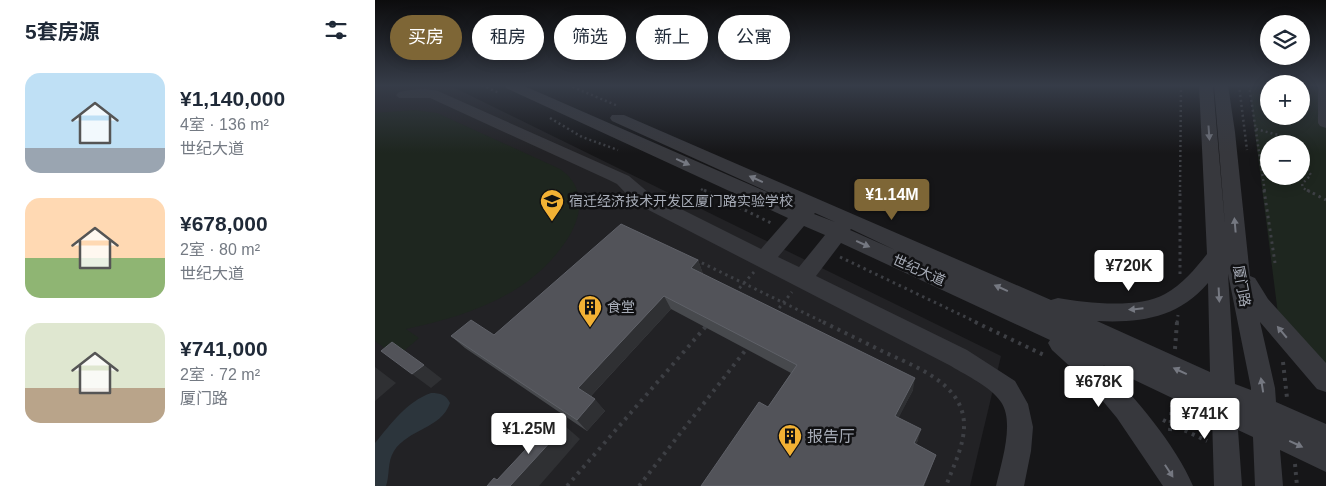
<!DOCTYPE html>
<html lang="zh">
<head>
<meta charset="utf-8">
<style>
	:root { --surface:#fff; --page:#f2f2f3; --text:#1f2937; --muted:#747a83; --accent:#7e6636 }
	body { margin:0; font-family:Helvetica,"Noto Sans SC",sans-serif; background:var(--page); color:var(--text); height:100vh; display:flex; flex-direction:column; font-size:19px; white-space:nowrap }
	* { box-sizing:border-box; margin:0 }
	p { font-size:16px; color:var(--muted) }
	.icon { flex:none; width:28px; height:28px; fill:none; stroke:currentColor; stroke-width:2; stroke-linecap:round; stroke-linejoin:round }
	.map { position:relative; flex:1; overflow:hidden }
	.panel { display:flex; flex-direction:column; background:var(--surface); width:375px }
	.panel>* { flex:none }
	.banner { position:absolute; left:15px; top:15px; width:475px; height:45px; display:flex; gap:10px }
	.controls { position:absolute; left:885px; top:15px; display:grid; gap:10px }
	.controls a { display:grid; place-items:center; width:50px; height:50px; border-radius:50%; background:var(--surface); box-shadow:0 2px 12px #0003; font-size:25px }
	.price { position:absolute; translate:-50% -42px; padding:0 11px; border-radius:5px; background:#fff; color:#222; font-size:16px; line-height:32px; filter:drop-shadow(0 1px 2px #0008) }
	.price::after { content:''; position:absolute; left:50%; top:30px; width:15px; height:11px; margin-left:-8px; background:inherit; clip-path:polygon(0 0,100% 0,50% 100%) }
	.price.current { background:var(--accent); color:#fff }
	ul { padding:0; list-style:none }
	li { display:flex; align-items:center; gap:15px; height:125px; padding:0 25px }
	li span { display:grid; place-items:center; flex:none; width:140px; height:100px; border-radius:15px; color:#555 }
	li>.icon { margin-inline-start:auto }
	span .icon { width:60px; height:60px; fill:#fffc; stroke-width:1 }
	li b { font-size:21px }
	h2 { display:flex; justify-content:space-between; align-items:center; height:60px; padding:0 25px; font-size:21px }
	.chip { padding:0 18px; border-radius:22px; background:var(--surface); box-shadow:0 2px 12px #0003; font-size:18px; line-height:45px }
	.chip.current { background:var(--accent); color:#fff }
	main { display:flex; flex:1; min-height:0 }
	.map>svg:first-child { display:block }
	.built { fill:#222225 }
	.green { fill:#1e261f; fill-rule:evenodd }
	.water { fill:#2c353c }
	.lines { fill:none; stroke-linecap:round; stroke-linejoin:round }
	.path-far2 { stroke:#3d3f44; stroke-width:2.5; stroke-dasharray:2 3; stroke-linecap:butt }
	.path-far1 { stroke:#3d3f44; stroke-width:3; stroke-dasharray:2.5 4; stroke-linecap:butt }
	.path { stroke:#3d3f44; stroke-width:4; stroke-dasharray:3 5; stroke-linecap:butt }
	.minor { fill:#37383d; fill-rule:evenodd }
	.wall { fill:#47494d }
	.shaded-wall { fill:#2f3033 }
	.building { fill:#525359; stroke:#5f6168 }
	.oneway { fill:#757881 }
	.labels { text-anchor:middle; stroke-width:5; stroke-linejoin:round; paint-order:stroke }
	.poi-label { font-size:14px; fill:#a8adb8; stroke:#111113; text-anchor:start }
	.street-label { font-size:14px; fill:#a8adb8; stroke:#111113 }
	.near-poi-label { font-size:16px; fill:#a8adb8; stroke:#111113; text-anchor:start }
</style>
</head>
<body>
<main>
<section class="panel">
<h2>5套房源<svg class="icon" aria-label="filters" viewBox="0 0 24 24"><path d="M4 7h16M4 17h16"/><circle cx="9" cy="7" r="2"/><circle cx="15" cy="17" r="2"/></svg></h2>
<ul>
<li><span style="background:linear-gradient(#bfe0f5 75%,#9aa5b1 0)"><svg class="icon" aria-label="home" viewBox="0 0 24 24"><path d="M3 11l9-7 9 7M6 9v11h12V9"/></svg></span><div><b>¥1,140,000</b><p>4室 · 136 m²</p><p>世纪大道</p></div></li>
<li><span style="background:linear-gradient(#ffd9b3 60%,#8fb573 0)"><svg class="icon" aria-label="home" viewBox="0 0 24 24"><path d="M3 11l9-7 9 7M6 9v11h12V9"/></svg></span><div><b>¥678,000</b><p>2室 · 80 m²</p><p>世纪大道</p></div></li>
<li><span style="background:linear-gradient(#dfe7d0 65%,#b9a48a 0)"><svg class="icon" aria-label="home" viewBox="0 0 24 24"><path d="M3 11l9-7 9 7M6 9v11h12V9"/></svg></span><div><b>¥741,000</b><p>2室 · 72 m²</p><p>厦门路</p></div></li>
</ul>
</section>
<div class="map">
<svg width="951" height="486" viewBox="0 0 951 486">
	<rect width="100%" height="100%" fill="#161618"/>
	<path class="built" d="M8,85H74L626,356L595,486H0V89Z"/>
	<path class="green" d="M874,85H894V116H926V85H951V370L903,314ZM894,144H926V176H894Z
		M40,110L62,113L185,169C201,180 207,195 203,215C200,227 194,238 186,248C150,297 89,317 31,329L44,338L22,357L0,341V113Z"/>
	<path class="water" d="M56,393C66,393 71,395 75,403C66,429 33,429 19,451C12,462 15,475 11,486H0V443C16,424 31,402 56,393Z"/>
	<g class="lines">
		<path class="path-far2" d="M107,85L124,93
			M193,85L243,106
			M864,85L872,150
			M874,85L890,192
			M175,118L207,137L243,150
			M881,129L903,135L912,144
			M926,161L936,175L927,184L928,188L935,192
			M326,189L331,192
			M805,192L806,85"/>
		<path class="path-far1" d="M329,190L398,224
			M889,190L900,263
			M932,190L951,200
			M465,257L603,323
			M321,260L450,323
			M805,274V190
			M360,293L379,272
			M400,313L417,292
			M802,323L803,315"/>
		<path class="path" d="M448,322C468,332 487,341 507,351C538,366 587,382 589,423C590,444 578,467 571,486
			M600,322L671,356
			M800,349L802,322
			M908,362L912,398
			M788,420L832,441
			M795,431L797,405
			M920,464L922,486
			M192,486L333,324
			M264,486L373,347"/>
		<path class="minor" d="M129,85H147L424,206L237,121L235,118L237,115H249L676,300L683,298C712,303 763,309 790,294C807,285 820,269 832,254L824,85H838L850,225L839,85H853L860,132L875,276L880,278L893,299L951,363V392L942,389L885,322L900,388L901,402L951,424V472L905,450L908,486H880L878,437L863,430L867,486H839L837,417L728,365C759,396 801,445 818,486H788L742,418L712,382L677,350L673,343L675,340L466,243L441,276L592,350L640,381L653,404L658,427L656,451L649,486H621C626,464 640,422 626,402C615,386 592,376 576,366L260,203L242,184L234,180L55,98H24L21,95L24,92C37,89 50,88 63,91L254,176L274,193L386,249L413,218L131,88ZM440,213L460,222L439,214ZM429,226L450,235L424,267L403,257ZM476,229L520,250L475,230ZM853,274L876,388V390L860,384ZM833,283L835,372L722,321C766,323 803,318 833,283Z
			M943,85H951V128L945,126L943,123Z"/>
	</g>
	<path class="wall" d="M323,260L328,274L538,390L523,418L543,440L541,444L561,455L549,486H326L393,407L416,373L296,309L216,396L230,411L212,431L90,348L76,336L119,335Z"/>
	<path class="shaded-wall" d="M323,260L328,274L316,268Z
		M289,296L296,309L213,399L203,388Z
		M49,365L67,379L56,388L37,374Z
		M0,367L21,383L0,401Z
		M540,378L538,390L519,427L520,416Z
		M220,399L230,411L212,431L202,420Z
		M190,426L205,439L164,486H135Z
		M546,429L543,440L537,453L539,443Z
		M561,455L549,486H548Z"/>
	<path class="building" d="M246,224L323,260L316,268L540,378L520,416L546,429L539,443L561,455L548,486H326L384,402L393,407L422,365L289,296L203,388L220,399L202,420L76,336L96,320L119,335Z
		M17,342L49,365L37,374L6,351Z
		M181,417L190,426L135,486H112L119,478L122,480Z"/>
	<defs><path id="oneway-solid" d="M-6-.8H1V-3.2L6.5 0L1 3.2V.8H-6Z" transform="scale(1.25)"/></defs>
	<g class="oneway">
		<use href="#oneway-solid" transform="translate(834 133) rotate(86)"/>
		<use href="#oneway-solid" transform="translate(308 162) rotate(24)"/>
		<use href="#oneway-solid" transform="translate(381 179) rotate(-156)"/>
		<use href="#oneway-solid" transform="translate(860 225) rotate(-95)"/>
		<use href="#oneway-solid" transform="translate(488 244) rotate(24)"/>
		<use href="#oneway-solid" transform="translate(626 288) rotate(-156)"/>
		<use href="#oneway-solid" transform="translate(844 295) rotate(87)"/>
		<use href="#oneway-solid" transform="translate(761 309) rotate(174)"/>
		<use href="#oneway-solid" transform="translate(907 332) rotate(-130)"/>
		<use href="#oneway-solid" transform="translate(805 371) rotate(-155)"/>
		<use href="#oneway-solid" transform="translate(887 385) rotate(-99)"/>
		<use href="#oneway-solid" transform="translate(921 444) rotate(25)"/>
		<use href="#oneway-solid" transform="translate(794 471) rotate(57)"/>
	</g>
	<linearGradient id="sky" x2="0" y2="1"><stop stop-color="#0c0c0d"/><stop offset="0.56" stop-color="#363c48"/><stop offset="1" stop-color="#363c48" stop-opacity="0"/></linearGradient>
	<rect width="951" height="153" fill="url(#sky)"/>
	<defs>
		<g id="school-pin" transform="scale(1.25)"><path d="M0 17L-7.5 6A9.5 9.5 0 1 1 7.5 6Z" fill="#f2b134" stroke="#111113"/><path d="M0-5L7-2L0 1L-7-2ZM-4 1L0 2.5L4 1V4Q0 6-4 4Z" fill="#111"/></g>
		<g id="building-pin" transform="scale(1.25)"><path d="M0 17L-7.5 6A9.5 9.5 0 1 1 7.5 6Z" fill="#f2b134" stroke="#111113"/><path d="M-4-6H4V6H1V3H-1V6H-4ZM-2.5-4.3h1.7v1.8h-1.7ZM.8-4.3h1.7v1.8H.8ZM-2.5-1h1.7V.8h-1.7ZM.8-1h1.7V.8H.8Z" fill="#111"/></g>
	</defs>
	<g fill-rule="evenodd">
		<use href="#school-pin" x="177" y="201"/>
		<use href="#building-pin" x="215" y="307"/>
		<use href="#building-pin" x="415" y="436"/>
	</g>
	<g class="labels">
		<g class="poi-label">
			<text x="194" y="206">宿迁经济技术开发区厦门路实验学校</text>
			<text x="232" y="312">食堂</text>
		</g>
		<g class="street-label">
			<text transform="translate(544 270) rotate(24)" y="5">世纪大道</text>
			<text transform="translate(867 286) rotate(80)" y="5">厦门路</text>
		</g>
		<g class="near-poi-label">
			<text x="432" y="442">报告厅</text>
		</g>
	</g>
</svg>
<div class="controls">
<a><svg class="icon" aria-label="layers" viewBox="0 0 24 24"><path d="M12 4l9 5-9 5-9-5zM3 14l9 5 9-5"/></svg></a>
<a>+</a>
<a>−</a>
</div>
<b class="price current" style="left:517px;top:221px">¥1.14M</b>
<b class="price" style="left:754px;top:292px">¥720K</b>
<b class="price" style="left:724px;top:408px">¥678K</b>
<b class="price" style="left:830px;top:440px">¥741K</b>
<b class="price" style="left:154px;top:455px">¥1.25M</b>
<div class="banner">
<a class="chip current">买房</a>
<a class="chip">租房</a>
<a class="chip">筛选</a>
<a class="chip">新上</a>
<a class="chip">公寓</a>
</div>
</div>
</main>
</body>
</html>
